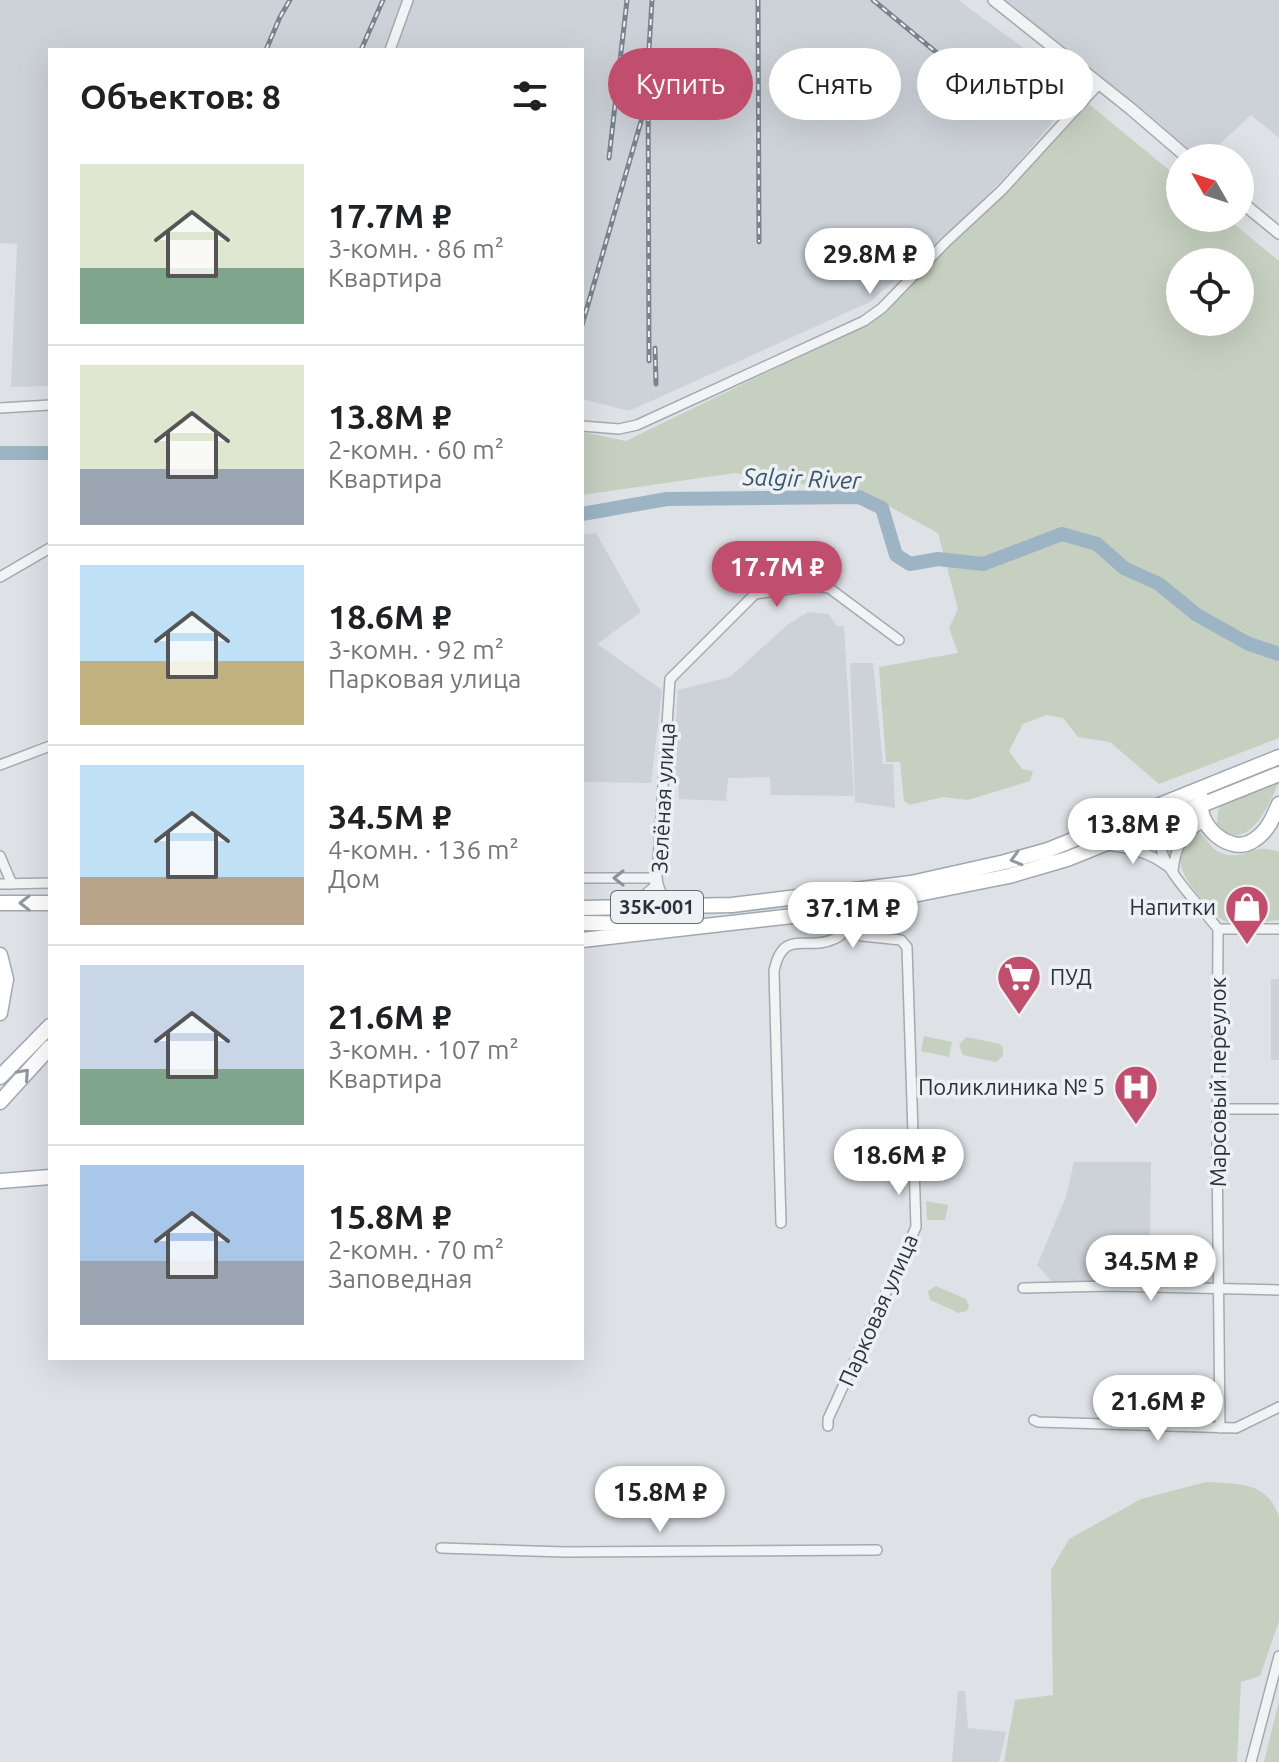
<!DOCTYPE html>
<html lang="ru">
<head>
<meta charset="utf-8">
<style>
	:root { --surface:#fff; --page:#f6f6f6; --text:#202124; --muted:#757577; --line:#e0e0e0; --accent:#c14e6c }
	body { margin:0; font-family:Ubuntu,sans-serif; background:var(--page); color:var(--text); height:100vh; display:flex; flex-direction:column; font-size:30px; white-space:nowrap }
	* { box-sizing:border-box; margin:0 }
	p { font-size:26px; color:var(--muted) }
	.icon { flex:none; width:44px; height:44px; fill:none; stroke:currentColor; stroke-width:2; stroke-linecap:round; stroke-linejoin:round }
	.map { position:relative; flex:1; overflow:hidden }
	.sheet { position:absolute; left:48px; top:48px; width:536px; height:1312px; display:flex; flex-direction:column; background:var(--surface); border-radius:0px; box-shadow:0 8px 32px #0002 }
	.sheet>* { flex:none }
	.guide { position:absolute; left:608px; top:48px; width:550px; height:72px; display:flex; gap:16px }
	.needle { width:52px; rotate:309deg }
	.controls { position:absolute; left:1166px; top:144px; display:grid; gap:16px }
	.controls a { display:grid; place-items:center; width:88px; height:88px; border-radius:50%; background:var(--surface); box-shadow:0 8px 32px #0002; font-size:40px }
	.price { position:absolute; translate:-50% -68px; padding:0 18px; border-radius:28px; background:#fff; color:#222; font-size:26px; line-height:52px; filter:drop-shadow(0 2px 4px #0008) }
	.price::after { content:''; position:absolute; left:50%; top:48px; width:24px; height:18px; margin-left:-12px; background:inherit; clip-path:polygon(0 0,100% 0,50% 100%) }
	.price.on { background:var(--accent); color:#fff }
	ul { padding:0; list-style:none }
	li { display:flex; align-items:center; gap:24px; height:200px; padding:0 32px }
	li+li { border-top:2px solid var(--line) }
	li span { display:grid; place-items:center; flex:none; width:224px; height:160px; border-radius:0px; color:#555 }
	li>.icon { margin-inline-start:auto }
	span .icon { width:96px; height:96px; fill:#fffc; stroke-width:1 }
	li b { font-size:34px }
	h2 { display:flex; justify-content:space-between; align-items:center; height:96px; padding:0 32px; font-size:34px }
	.pill { padding:0 28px; border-radius:36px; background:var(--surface); box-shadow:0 8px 32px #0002; font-size:28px; line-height:72px }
	.pill.on { background:var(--accent); color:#fff }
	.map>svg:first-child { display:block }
	.built { fill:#cdd2d8 }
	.green { fill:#c6d0c0; fill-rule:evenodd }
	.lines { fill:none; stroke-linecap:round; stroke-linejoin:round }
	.river { stroke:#9cb4c3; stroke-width:14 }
	.minor-casing { stroke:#a4aab0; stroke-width:12 }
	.tertiary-casing { stroke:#a4aab0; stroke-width:14 }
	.primary-casing { stroke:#9fa8b1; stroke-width:17 }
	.minor { stroke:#f1f3f5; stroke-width:9 }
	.tertiary { stroke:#f1f3f5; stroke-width:11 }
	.primary { stroke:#fff; stroke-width:14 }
	.rail-casing { stroke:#79848e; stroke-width:5 }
	.rail { stroke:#eef1f4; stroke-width:2; stroke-dasharray:6; stroke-linecap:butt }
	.oneway { stroke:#94989e }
	.oneway2 { stroke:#8d9298 }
	.labels { text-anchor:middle; stroke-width:7; stroke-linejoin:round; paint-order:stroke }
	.shield { fill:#eef1f4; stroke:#646b73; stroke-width:2 }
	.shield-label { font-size:20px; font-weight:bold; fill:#29323c }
	.street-label { font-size:22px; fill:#29323c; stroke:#eef1f4 }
	.poi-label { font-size:22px; fill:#29323c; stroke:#eef1f4; text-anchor:end }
	.water-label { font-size:24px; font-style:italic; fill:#37556c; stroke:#eef1f4 }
</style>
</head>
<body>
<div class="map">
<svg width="1279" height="1762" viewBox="0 0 1279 1762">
	<rect width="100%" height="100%" fill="#dee2e6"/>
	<path class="built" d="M0,0H958L1080,89L1013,169L963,219L870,302L629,411L582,399V50H50V386L11,387L17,244L0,243Z
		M1005,0H1279V138L1251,115L1205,158H1196Z
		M596,533L641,612L597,644L662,690L651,783L582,782V535Z
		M808,612L829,614L836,626H844L854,796L771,795L770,777L728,778L726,801L679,799L678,784L672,781L678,690L730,677L787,625Z
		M850,663H873L883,764H893L895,808L855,802Z
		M1271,979H1279V1060H1271Z
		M1074,1162H1151L1150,1240L1104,1241V1280L1052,1282L1037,1265L1066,1197Z
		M958,1691H965L968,1728L1006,1732L999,1762H952Z"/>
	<path class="green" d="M1084,100L1180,179V218H1227L1279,261V738L1159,784L1110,742L1078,737L1063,718L1046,715L1023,724L1009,751L1022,769L1033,771L1030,781L968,800L943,797L910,805L904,801L900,762H886L879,667L958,653L949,628L958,609L938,533L868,495L735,473L582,495V432L626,441L874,320ZM1180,262H1240V322H1180Z
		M1279,782C1269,805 1247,858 1217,824L1218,811L1221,805Z
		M1194,819L1175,839L1169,858C1163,839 1174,821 1194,819Z
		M1197,831C1207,836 1209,849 1221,853C1235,859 1246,852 1259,849C1265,848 1273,850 1279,852V920C1266,921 1239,925 1227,922C1216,918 1206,905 1199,896C1182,875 1167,851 1197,831Z
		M924,1036L952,1042L949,1057L921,1051Z
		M966,1037L1000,1044L1003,1048V1056L996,1062L963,1055L959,1045Z
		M926,1201L948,1205L945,1220H927Z
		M936,1286L966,1299L969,1306L967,1311L959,1313L930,1300L928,1291Z
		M1206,1482C1237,1484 1268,1481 1279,1517V1621L1260,1676L1241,1682L1237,1762H1004L1015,1700L1053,1695L1051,1570L1069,1539L1141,1499Z
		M1279,1701V1762H1264Z"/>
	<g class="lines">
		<path class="river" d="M0,453H50
			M582,514L667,499L859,497L882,508L896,555L910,564L938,559L983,564L1062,534L1097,544L1124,568L1159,584L1197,615L1249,644L1279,654"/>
		<g class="minor-casing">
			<path id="minor" d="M390,50L408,0
				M0,408L50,405
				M582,426L619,429L637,425L864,321L882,308L946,242L1002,190L1098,85
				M0,577L50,548
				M0,765L50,746
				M1194,797C1178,806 1160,827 1161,847C1163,869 1204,910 1218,929
				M1107,845C1129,848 1149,852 1167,866
				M0,856L12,884
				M1173,871C1175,848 1183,831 1206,822
				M582,878H657L654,887L633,905
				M0,884L50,883
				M677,901C662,899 659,892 657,878L670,679L755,594L808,586L829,588L899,640
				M1218,929L1217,1147L1220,1428
				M1218,929H1279
				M1218,1109H1279
				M781,1223L774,971C783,927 807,952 834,939C840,937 845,931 849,927
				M1023,1288L1110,1286L1279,1290
				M1034,1420L1038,1422L1236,1428L1279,1407
				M828,1426V1419L916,1227L907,947L901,940L862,936L829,912
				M441,1548L565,1552L877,1550
				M1251,1762L1279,1656"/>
		</g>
		<g class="tertiary-casing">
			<path id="tertiary" d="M994,0L1131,109L1188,158
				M1240,201L1279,233"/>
		</g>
		<g class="primary-casing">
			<path id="primary" d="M1202,799C1194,824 1231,857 1254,840C1267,832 1273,818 1279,804
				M0,903H50
				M582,908L732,905L911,883L1005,862L1048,850L1279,757
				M582,923L658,924
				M582,940L828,912L1009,876L1067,859L1279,774
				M0,955L6,979L0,1013
				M0,1077L50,1026
				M0,1102L50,1047
				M0,1181L50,1177"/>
		</g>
		<use href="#minor" class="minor"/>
		<use href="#tertiary" class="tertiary"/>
		<use href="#primary" class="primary"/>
		<g class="rail-casing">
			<path id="rail" d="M758,0L759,242
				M873,0L1012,115
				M266,50L280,17L290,0
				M361,50L383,0
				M609,158L627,0
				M582,325L642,118
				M655,348L656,384
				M649,361L648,65L652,0"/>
		</g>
		<use href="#rail" class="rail"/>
	</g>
	<defs><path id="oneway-chevron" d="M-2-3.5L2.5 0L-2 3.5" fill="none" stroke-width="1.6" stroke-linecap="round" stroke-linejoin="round" transform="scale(2)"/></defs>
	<g class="oneway">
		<use href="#oneway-chevron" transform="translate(1016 859) rotate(164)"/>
		<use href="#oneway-chevron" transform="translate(25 903) rotate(-180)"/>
		<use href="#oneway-chevron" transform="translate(24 1074) rotate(-48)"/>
	</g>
	<use class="oneway2" href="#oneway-chevron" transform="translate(619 878) rotate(180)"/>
	<defs>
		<g id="shop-pin" transform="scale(2.3)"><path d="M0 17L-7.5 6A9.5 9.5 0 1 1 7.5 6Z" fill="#c14e6c" stroke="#eef1f4"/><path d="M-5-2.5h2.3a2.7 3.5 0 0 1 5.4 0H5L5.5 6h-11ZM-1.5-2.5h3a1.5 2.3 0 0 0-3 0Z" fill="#fff"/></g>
		<g id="supermarket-pin" transform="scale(2.3)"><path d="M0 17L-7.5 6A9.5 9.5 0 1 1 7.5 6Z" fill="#c14e6c" stroke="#eef1f4"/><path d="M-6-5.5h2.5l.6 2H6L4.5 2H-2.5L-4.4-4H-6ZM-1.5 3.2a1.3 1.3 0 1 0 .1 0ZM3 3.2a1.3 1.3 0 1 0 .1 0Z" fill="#fff"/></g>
		<g id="hospital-pin" transform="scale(2.3)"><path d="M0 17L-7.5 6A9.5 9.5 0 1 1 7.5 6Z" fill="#c14e6c" stroke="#eef1f4"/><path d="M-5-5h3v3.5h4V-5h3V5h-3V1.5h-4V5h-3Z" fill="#fff"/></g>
	</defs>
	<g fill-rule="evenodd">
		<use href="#shop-pin" x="1247" y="907"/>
		<use href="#supermarket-pin" x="1019" y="977"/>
		<use href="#hospital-pin" x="1136" y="1087"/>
	</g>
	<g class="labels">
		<rect class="shield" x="611" y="891" width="92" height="32" rx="6"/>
		<g class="shield-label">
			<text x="657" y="914">35К-001</text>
		</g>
		<g class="street-label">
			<text transform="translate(663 798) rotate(-87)" y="8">Зелёная улица</text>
			<text transform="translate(1218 1082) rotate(-90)" y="8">Марсовый переулок</text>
			<text transform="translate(878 1310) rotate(-66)" y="8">Парковая улица</text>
		</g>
		<g class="poi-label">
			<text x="1216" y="915">Напитки</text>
			<text x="1050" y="985" text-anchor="start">ПУД</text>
			<text x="1105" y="1095">Поликлиника № 5</text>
		</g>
		<g class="water-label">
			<text transform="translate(802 479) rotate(2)" y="8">Salgir River</text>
		</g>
	</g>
</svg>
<div class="controls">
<a><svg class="needle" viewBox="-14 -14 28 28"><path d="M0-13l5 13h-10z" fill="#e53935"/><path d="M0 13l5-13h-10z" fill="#757577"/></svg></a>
<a><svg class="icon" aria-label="locate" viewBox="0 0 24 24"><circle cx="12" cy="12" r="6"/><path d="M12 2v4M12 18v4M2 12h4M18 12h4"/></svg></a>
</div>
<b class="price" style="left:870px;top:296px">29.8M ₽</b>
<b class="price on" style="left:777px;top:609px">17.7M ₽</b>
<b class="price" style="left:1133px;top:866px">13.8M ₽</b>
<b class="price" style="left:853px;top:950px">37.1M ₽</b>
<b class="price" style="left:899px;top:1197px">18.6M ₽</b>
<b class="price" style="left:1151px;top:1303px">34.5M ₽</b>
<b class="price" style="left:1158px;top:1443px">21.6M ₽</b>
<b class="price" style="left:660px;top:1534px">15.8M ₽</b>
<div class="guide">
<a class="pill on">Купить</a>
<a class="pill">Снять</a>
<a class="pill">Фильтры</a>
</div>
<section class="sheet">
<h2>Объектов: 8<svg class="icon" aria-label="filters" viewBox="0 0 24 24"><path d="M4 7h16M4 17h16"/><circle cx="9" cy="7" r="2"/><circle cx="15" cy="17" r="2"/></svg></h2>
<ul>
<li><span style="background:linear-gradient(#dfe7d0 65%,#7fa58c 0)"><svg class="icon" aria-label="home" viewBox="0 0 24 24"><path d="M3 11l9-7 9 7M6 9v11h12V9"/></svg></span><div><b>17.7M ₽</b><p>3-комн. · 86 m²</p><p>Квартира</p></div></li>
<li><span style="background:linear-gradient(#dfe7d0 65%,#9aa5b1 0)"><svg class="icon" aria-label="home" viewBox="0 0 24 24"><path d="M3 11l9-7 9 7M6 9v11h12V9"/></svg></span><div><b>13.8M ₽</b><p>2-комн. · 60 m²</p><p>Квартира</p></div></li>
<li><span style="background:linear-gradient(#bfe0f5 60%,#c2b280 0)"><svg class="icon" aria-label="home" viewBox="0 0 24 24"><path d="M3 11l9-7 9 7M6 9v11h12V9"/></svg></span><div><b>18.6M ₽</b><p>3-комн. · 92 m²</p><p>Парковая улица</p></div></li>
<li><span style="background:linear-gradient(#bfe0f5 70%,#b9a48a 0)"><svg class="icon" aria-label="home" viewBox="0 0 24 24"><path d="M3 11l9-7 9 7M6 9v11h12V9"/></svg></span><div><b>34.5M ₽</b><p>4-комн. · 136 m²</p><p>Дом</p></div></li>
<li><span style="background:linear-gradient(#c9d6e8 65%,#7fa58c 0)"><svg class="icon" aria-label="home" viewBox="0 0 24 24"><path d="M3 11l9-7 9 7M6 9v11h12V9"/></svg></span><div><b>21.6M ₽</b><p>3-комн. · 107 m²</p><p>Квартира</p></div></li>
<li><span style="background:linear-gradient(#a9c7e8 60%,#9aa5b1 0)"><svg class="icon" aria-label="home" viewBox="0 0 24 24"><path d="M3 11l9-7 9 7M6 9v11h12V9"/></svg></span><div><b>15.8M ₽</b><p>2-комн. · 70 m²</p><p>Заповедная</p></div></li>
</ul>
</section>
</div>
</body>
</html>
